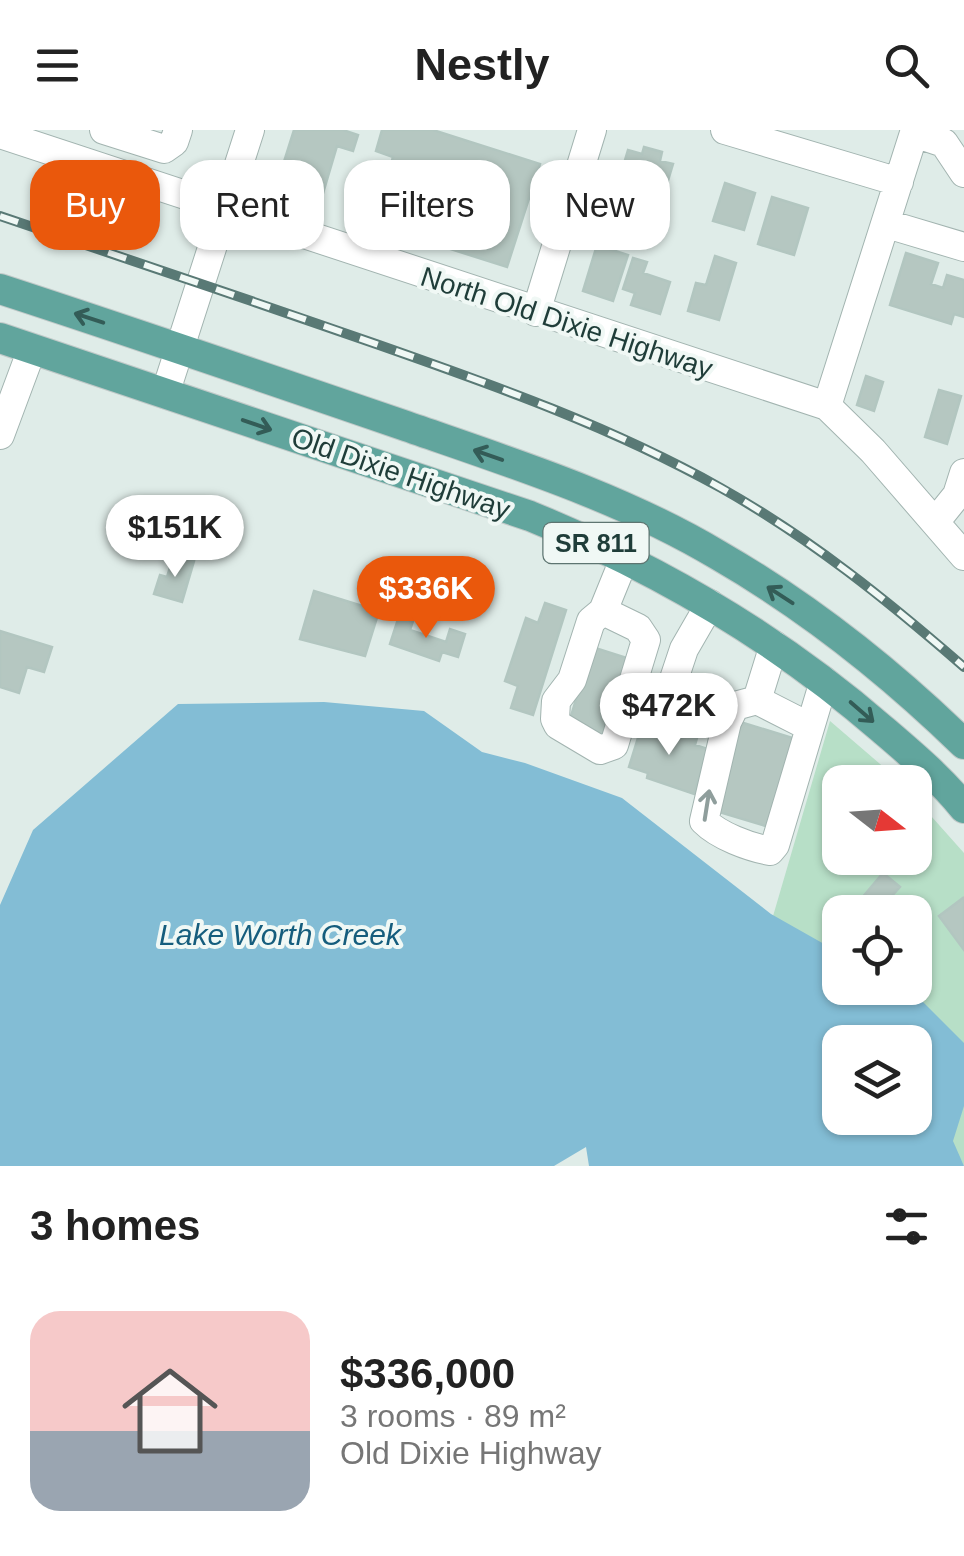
<!DOCTYPE html>
<html lang="en">
<head>
<meta charset="utf-8">
<style>
	:root { --surface:#fff; --page:#f6f6f6; --text:#222; --muted:#767676; --line:#e0e0e0; --accent:#ea580c }
	body { margin:0; font-family:Arial,sans-serif; background:var(--page); color:var(--text); height:100vh; display:flex; flex-direction:column; font-size:38px; white-space:nowrap }
	* { box-sizing:border-box; margin:0 }
	p { font-size:32px; color:var(--muted) }
	.icon { flex:none; width:55px; height:55px; fill:none; stroke:currentColor; stroke-width:2; stroke-linecap:round; stroke-linejoin:round }
	.map { position:relative; height:1036px; overflow:hidden }
	.panel { display:flex; flex-direction:column; background:var(--surface); flex:1 }
	.panel>* { flex:none }
	.guide { position:absolute; left:30px; top:30px; width:905px; height:90px; display:flex; gap:20px }
	.needle { width:65px; rotate:107deg }
	.controls { position:absolute; left:822px; top:635px; display:grid; gap:20px }
	.controls a { display:grid; place-items:center; width:110px; height:110px; border-radius:20px; background:var(--surface); box-shadow:0 2px 8px #0004; font-size:50px }
	.price { position:absolute; translate:-50% -85px; padding:0 22px; border-radius:35px; background:#fff; color:#222; font-size:32px; line-height:65px; filter:drop-shadow(0 2px 5px #0008) }
	.price::after { content:''; position:absolute; left:50%; top:60px; width:30px; height:22px; margin-left:-15px; background:inherit; clip-path:polygon(0 0,100% 0,50% 100%) }
	.price.selected { background:var(--accent); color:#fff }
	ul { padding:0; list-style:none }
	li { display:flex; align-items:center; gap:30px; height:250px; padding:0 30px }
	li+li { border-top:2px solid var(--line) }
	li span { display:grid; place-items:center; flex:none; width:280px; height:200px; border-radius:30px; color:#555 }
	li>.icon { margin-inline-start:auto }
	span .icon { width:120px; height:120px; fill:#fffc; stroke-width:1 }
	li b { font-size:42px }
	h2 { display:flex; justify-content:space-between; align-items:center; height:120px; padding:0 30px; font-size:42px }
	.tag { padding:0 35px; border-radius:30px; background:var(--surface); box-shadow:0 2px 8px #0004; font-size:35px; line-height:90px }
	.tag.selected { background:var(--accent); color:#fff }
	header { display:flex; justify-content:space-between; align-items:center; height:130px; padding:0 30px; background:var(--surface); font-size:45px; font-weight:800 }
	.map>svg:first-child { display:block }
	.green { fill:#b7dfc7 }
	.water { fill:#83bdd5; fill-rule:evenodd }
	.building { fill:#b5c7c1; stroke:#b2c6c0; stroke-width:2.5 }
	.lines { fill:none; stroke-linecap:round; stroke-linejoin:round }
	.minor-casing { stroke:#a2b4b0; stroke-width:30 }
	.major-casing { stroke:#c0c9c8; stroke-width:32 }
	.minor { stroke:#fff; stroke-width:28 }
	.major { stroke:#61a59d; stroke-width:30 }
	.rail-casing { stroke:#597975; stroke-width:10 }
	.rail { stroke:#f0f8f5; stroke-width:6; stroke-dasharray:19; stroke-linecap:butt }
	.oneway { stroke:#335c57 }
	.oneway2 { stroke:#8f9e9c }
	.labels { text-anchor:middle; stroke-width:8; stroke-linejoin:round; paint-order:stroke }
	.shield { fill:#f0f8f5; stroke:#5e7571; stroke-width:2.5 }
	.shield-label { font-size:25px; font-weight:bold; fill:#1f3d39 }
	.street-label { font-size:28px; fill:#1f3d39; stroke:#f0f8f5 }
	.water-label { font-size:30px; font-style:italic; fill:#155d7d; stroke:#f0f8f5 }
</style>
</head>
<body>
<header><svg class="icon" aria-label="menu" viewBox="0 0 24 24"><path d="M4 6h16M4 12h16M4 18h16"/></svg>Nestly<svg class="icon" aria-label="search" viewBox="0 0 24 24"><circle cx="10" cy="10" r="6"/><path d="M15 15l6 6"/></svg></header>
<div class="map">
<svg width="964" height="1036" viewBox="0 0 964 1036">
	<rect width="100%" height="100%" fill="#dfece8"/>
	<path class="green" d="M830,591L901,652H840V728H915V668L964,723V1036L949,1007L963,955L891,858H915V782H840V830L771,793Z"/>
	<path class="water" d="M324,572L424,581L482,622L525,633L622,668L771,784L840,823V858H903L914,863L964,913V976L953,1011L964,1036H589L586,1017L554,1036H0V775L33,700L178,574ZM840,912H915V988H840Z"/>
	<path class="building" d="M294,0H343L358,5L353,21L337,16L316,87L271,73Z
		M382,0H433L540,34L507,137L372,94L393,27L376,21Z
		M644,17L662,22L660,31L673,34L660,77L615,64L628,20L642,24Z
		M725,53L755,63L744,100L713,91Z
		M772,67L808,78L794,125L758,114Z
		M597,115L628,125L613,171L583,161Z
		M906,123L938,133L931,154L943,158L947,145L964,150V187L954,184L951,194L890,175Z
		M715,126L736,133L719,190L688,181L696,153L706,155Z
		M633,128L647,132L643,143L670,152L660,184L631,175L635,163L623,159Z
		M866,246L883,252L874,281L857,275Z
		M939,260L961,266L947,314L925,307Z
		M174,425L194,431L182,472L154,464L160,445L167,447Z
		M314,461L379,481L365,526L300,509Z
		M545,473L566,480L533,585L511,578L518,556L505,551L526,488L538,493Z
		M399,486L413,491L410,500L446,512L450,499L465,504L458,527L442,522L439,531L390,514Z
		M0,501L52,517L44,542L27,537L19,563L0,557Z
		M592,517L627,528L609,609L568,596Z
		M737,591L796,609L769,697L709,679Z
		M656,595L697,608L695,615L708,619L694,664L647,648L648,643L629,637L641,598L653,602Z
		M883,743L900,757L877,782L861,769Z
		M963,768L964,770V820L939,786Z"/>
	<g class="lines">
		<g class="minor-casing">
			<path id="minor" d="M104,0L164,19L174,12L178,0
				M725,0L899,52
				M914,3L944,13L964,43
				M0,4L827,276L873,321L964,426
				M887,94L964,117
				M536,182L592,0
				M165,264L250,0
				M827,276L915,0
				M0,305L32,219
				M936,391L957,365L964,343
				M710,474L684,519L670,561L674,568L716,581
				M603,481L638,498L646,510L614,615L600,620L558,595L555,589L556,571L572,550L591,491L603,481L625,427
				M757,570L774,515
				M810,597L757,570L735,576L727,592L704,691C719,706 749,717 770,721L775,715L824,551"/>
		</g>
		<g class="major-casing">
			<path id="major" d="M0,159C135,203 269,249 403,295C509,332 621,367 718,425C808,477 890,542 964,614
				M0,208L530,386C659,439 776,507 882,599C910,623 941,649 964,678"/>
		</g>
		<use href="#minor" class="minor"/>
		<use href="#major" class="major"/>
		<g class="rail-casing">
			<path id="rail" d="M0,86C127,129 253,171 379,215C496,256 612,297 721,358C810,408 887,470 964,537"/>
		</g>
		<use href="#rail" class="rail"/>
	</g>
	<defs><path id="oneway-shaft" d="M-6 0H5M1.5-3L5.5 0L1.5 3" fill="none" stroke-width="1.6" stroke-linecap="round" stroke-linejoin="round" transform="scale(2.5)"/></defs>
	<g class="oneway">
		<use href="#oneway-shaft" transform="translate(89 188) rotate(-162)"/>
		<use href="#oneway-shaft" transform="translate(257 295) rotate(19)"/>
		<use href="#oneway-shaft" transform="translate(488 325) rotate(-161)"/>
		<use href="#oneway-shaft" transform="translate(780 465) rotate(-147)"/>
		<use href="#oneway-shaft" transform="translate(862 582) rotate(41)"/>
	</g>
	<use class="oneway2" href="#oneway-shaft" transform="translate(707 675) rotate(-81)"/>
	<g class="labels">
		<rect class="shield" x="543.5" y="393" width="105" height="40" rx="8"/>
		<g class="shield-label">
			<text x="596" y="422">SR 811</text>
		</g>
		<g class="street-label">
			<text transform="translate(567 192) rotate(18)" y="10">North Old Dixie Highway</text>
			<text transform="translate(401 343) rotate(19)" y="10">Old Dixie Highway</text>
		</g>
		<g class="water-label">
			<text x="280" y="815">Lake Worth Creek</text>
		</g>
	</g>
</svg>
<div class="controls">
<a><svg class="needle" viewBox="-14 -14 28 28"><path d="M0-13l5 13h-10z" fill="#e53935"/><path d="M0 13l5-13h-10z" fill="#767676"/></svg></a>
<a><svg class="icon" aria-label="locate" viewBox="0 0 24 24"><circle cx="12" cy="12" r="6"/><path d="M12 2v4M12 18v4M2 12h4M18 12h4"/></svg></a>
<a><svg class="icon" aria-label="layers" viewBox="0 0 24 24"><path d="M12 4l9 5-9 5-9-5zM3 14l9 5 9-5"/></svg></a>
</div>
<b class="price" style="left:175px;top:450px">$151K</b>
<b class="price selected" style="left:426px;top:511px">$336K</b>
<b class="price" style="left:669px;top:628px">$472K</b>
<div class="guide">
<a class="tag selected">Buy</a>
<a class="tag">Rent</a>
<a class="tag">Filters</a>
<a class="tag">New</a>
</div>
</div>
<section class="panel">
<h2>3 homes<svg class="icon" aria-label="filters" viewBox="0 0 24 24"><path d="M4 7h16M4 17h16"/><circle cx="9" cy="7" r="2"/><circle cx="15" cy="17" r="2"/></svg></h2>
<ul>
<li><span style="background:linear-gradient(#f6c9c9 60%,#9aa5b1 0)"><svg class="icon" aria-label="home" viewBox="0 0 24 24"><path d="M3 11l9-7 9 7M6 9v11h12V9"/></svg></span><div><b>$336,000</b><p>3 rooms · 89 m²</p><p>Old Dixie Highway</p></div></li>
</ul>
</section>
</body>
</html>
